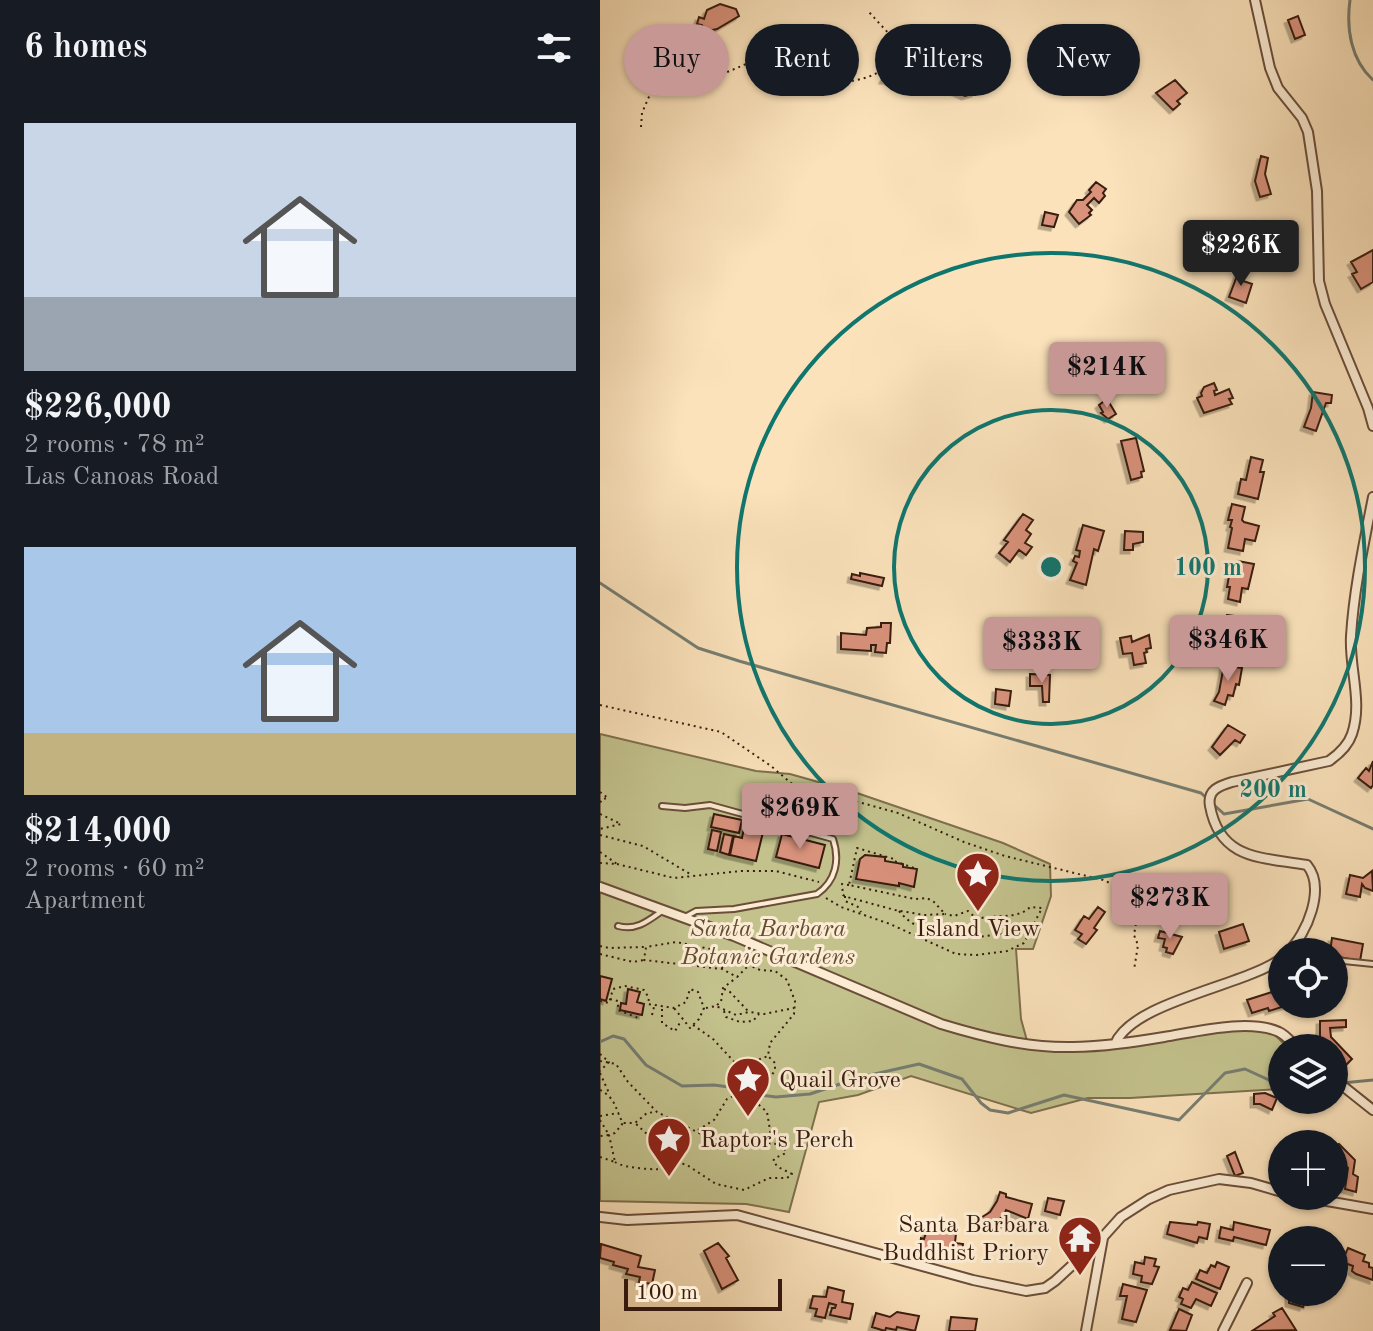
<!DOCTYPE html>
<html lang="en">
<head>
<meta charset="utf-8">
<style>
	:root { --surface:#171b24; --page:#20242c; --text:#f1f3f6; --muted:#9ea1a6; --accent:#c59692 }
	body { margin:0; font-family:"Old Standard TT",serif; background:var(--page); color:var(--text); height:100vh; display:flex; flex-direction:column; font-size:30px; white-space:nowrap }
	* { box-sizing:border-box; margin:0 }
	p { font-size:26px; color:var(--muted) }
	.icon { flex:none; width:44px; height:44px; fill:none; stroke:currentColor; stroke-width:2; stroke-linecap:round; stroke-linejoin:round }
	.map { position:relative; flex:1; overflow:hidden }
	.drawer { display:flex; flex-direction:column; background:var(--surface); width:600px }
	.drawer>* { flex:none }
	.hud { position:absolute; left:24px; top:24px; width:628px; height:72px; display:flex; gap:16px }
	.buttons { position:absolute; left:668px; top:938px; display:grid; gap:16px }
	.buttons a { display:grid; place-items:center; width:80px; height:80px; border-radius:50%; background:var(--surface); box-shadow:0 2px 6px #0004; font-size:40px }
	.scale { position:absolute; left:24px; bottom:20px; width:158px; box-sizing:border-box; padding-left:8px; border:4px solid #391c0f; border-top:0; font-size:22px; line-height:28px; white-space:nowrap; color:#391c0f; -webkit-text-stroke:6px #fcecd3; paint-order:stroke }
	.price { position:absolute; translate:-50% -68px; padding:0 18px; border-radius:8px; background:var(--accent); color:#111; font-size:26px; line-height:52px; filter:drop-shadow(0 2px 4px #0008) }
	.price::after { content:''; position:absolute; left:50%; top:48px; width:24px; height:18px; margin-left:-12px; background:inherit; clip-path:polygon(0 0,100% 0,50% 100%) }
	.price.selected { background:#222; color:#fff }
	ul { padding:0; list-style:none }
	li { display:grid; align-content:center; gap:16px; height:424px; padding:0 24px }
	li span { display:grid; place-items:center; height:248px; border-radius:0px; color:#555 }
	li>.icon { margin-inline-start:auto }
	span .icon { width:144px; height:144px; fill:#fffc; stroke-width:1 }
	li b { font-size:34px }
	h2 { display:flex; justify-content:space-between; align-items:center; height:96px; padding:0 24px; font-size:34px }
	.pill { padding:0 28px; border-radius:36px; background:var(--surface); box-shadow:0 2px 6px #0004; font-size:28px; line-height:72px }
	.pill.selected { background:var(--accent); color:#111 }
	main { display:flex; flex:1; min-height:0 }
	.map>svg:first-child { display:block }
	.green { fill:#c3c28d; stroke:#7e6f4e; stroke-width:2 }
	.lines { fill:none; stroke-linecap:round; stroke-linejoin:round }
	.stream { stroke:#767d71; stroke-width:3 }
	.building { fill:#d9927c; stroke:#391c0f; stroke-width:2; filter:url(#shadow) }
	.lane-casing { stroke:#6a4e3a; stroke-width:8 }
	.street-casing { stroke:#6a4e3a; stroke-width:12 }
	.path { stroke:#391c0f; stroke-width:2; stroke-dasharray:2 4; stroke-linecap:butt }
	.lane { stroke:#fcecd3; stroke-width:4 }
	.street { stroke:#fcecd3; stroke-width:8 }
	.ring { fill:none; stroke:#0f766e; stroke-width:4 }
	.labels { text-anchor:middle; stroke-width:6; stroke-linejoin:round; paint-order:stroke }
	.park-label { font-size:24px; font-style:italic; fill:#624e35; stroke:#fcecd3 }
	.poi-label { font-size:24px; fill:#391c0f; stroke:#fcecd3; text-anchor:start }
	.centre { fill:#0f766e; stroke:#fcecd3; stroke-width:4 }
	.ring-label { font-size:24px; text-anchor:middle; font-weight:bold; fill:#0f766e; stroke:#fcecd3; stroke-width:6; stroke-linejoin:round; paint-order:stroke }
</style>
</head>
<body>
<main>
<section class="drawer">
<h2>6 homes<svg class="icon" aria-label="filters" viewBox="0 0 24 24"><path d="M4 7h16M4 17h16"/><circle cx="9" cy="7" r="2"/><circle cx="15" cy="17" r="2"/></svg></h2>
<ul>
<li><span style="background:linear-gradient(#c9d6e8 70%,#9aa5b1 0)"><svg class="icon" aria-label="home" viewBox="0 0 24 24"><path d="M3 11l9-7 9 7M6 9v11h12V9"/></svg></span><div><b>$226,000</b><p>2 rooms · 78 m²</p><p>Las Canoas Road</p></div></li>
<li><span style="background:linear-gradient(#a9c7e8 75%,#c2b280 0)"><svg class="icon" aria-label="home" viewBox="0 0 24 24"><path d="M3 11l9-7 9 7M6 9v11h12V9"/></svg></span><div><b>$214,000</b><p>2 rooms · 60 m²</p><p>Apartment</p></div></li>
</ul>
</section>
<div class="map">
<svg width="773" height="1331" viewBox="0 0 773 1331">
	<defs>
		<filter id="shadow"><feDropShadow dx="-3.5" dy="3.5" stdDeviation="0" flood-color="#0004"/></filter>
	</defs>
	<rect width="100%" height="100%" fill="#fbe2bb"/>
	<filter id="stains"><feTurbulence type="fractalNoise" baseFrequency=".0025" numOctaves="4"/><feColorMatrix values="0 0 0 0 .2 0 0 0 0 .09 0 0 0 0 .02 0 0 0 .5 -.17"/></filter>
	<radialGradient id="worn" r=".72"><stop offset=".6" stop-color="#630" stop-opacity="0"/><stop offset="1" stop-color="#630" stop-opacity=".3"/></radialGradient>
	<path class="green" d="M0,734L156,771L190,774L254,792L403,843L450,864L451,896L433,949H416L421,1019L429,1048L472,1049L586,1032L655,1029L674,1034L688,1048H682V1089L530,1098H488L431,1113L311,1076L258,1095L219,1102L189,1212L146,1204L0,1201Z"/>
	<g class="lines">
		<path class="stream" d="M750,0C746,29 751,60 773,80
			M0,583L98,648L139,661L601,793L624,814L708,799L773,829
			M0,1042L13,1036L24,1039L46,1065L82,1086L114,1085L129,1087L143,1093L176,1097L210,1094L261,1077L319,1064L362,1079L381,1103L390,1110L408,1113L464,1095L579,1120L625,1073L645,1069L682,1086
			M742,1083L773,1080"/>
	</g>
	<path class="building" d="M120,4L136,9L139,16L117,29L104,32L102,25L97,24L99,17L104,19L107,10Z
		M698,16L705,35L695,39L688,20Z
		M317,32L332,43L326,51L311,40Z
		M359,62L370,67L378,79L375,93L365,96L354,91L352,81L354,75L342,68Z
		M295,70L304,74L306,82L283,80L287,73Z
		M575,80L587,93L577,101L580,104L573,110L556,93Z
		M661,156L668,158L665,174L671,194L660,197L655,181Z
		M496,182L506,189L503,193L505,196L499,203L494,198L487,205L492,210L489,213L491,215L479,224L469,212L477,200H483L491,192L489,190Z
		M445,212L458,215L454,227L442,225Z
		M773,250V282L761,289L752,274L757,272L751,262Z
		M640,268L647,271L643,281L652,284L646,303L629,297Z
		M614,383L617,390L614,391L615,395L629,389L633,398L629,399L632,404L604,413L597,398L602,396L601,393L604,387Z
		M713,392L732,395L731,403H726L716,431L704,427L711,408Z
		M507,399L516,414L508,419L501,413L503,412L499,405Z
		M536,438L544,471L541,472L542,477L531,480L521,441Z
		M651,457L663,460L660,472H664L658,499L638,494L641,479L646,480Z
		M632,504L645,507L642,520L644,522L659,526L655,541L645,539L643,551L628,548L632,528L630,527L632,520H628Z
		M423,514L433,520L426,530L431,534L425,543L432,547L426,555L419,550L410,562L399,553L408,542L404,540Z
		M483,525L504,531L498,551L494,549L486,585L470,580L477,563L473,561L475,556L479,557L480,551L476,550Z
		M525,531L543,532V542L533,544V550H524Z
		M638,561L654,564L648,589L642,588L640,602L628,599L630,587H627L629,576L634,577Z
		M260,573L284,578L282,586L251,579L252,574L260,576Z
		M627,615L643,617L639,654L624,652Z
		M281,623H291L290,643H287L286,653L275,652L276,645H271V651L241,649V633L266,635L267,628L281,627Z
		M549,635L551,648L546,649L547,652L544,653L546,663L534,665L532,653L523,654L520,638L531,636L532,642Z
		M624,665L642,668L639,685L636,684L633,696L628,695L625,705L614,701L619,692Z
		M430,674L450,675L449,702H443L442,686H430Z
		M396,689L411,691L409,706L395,704Z
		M628,725L645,735L640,743L635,740L620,755L612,747Z
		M773,761V785L771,788L758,778L766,768L769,771Z
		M114,814L142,820L139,833L111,827Z
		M145,823L164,828L156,861L130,855L134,836L142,838Z
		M112,830L121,832L117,851L108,849Z
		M124,834L133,836L129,855L120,852Z
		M182,834L225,845L219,868L176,857Z
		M265,855L285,857V861L303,864V867L317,869L314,887L299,883V886L256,879L260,859Z
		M772,871L773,891L765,888L762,884L760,897L746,894L750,875L763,878Z
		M498,907L505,912L494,928L497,930L486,944L478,939L482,934L475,930L484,916L489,919Z
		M643,924L649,941L624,949L619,932Z
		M560,931L582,937L573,954L566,952L567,948L563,947L565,939L558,938Z
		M732,938L763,944L760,961L734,956V952H730Z
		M0,976L12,979L6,1001L0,999Z
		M28,989L40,992L37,1002L44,1004L42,1015L20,1010L21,1003L26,1004Z
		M675,991L676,994L682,992V1004H691L669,1011L668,1008L652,1013L647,1000Z
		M746,1020V1027L730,1028L731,1037L752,1059L745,1066L734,1054V1048H729L720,1039V1021Z
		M665,1093L677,1098L672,1110L660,1104H654V1094Z
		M739,1144L755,1160L753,1174L758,1177L756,1192L745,1189L748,1168L734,1157V1146Z
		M635,1152L643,1173L635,1176L627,1156Z
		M400,1192L406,1194V1197L432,1204L428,1219L406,1210L403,1218H401L404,1225L395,1230L391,1223L384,1227L379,1219L390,1212L397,1201Z
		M448,1198L464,1201L460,1215L445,1211Z
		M570,1222L597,1225L598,1222L610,1224L607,1239L599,1237L597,1243L567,1234Z
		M634,1222L670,1230L666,1245L634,1237L633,1241L619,1238L621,1227L633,1230Z
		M327,1230L356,1233L355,1243L363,1244L362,1254L336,1248L335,1255L319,1253L321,1238L324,1239Z
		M118,1243L129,1256L126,1258L138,1280L122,1289L104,1251Z
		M1,1244L41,1256L38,1267L55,1270L52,1284L39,1282L40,1277L26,1274L28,1269L13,1265L14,1262L0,1258Z
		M748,1248L765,1255L763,1261L769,1263V1267L773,1268V1280L756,1274L752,1271L753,1266L742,1262Z
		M545,1257L556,1259L554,1266L559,1267L552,1284L541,1282L542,1276L533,1274L535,1262L544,1264Z
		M617,1262L629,1267L620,1289L596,1279L600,1270L607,1273L611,1265L615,1267Z
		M592,1282L617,1293L611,1306L596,1299L591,1308L581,1304L583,1299L579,1297L583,1288L588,1290Z
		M523,1284L547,1290L536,1322L522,1319L527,1296H520Z
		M228,1287L244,1291L242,1302L253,1304L250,1319L230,1315L232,1308H235L236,1305L229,1303L225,1318L215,1316L217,1309L210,1308L213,1296L226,1297Z
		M689,1292L711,1293L707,1305L704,1304L703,1307L689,1303Z
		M682,1308L696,1330L652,1331L675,1316L673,1313Z
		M579,1309L592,1315L586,1331L570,1330Z
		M297,1312L319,1316L315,1331L297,1327L296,1330L286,1328L285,1331L272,1327L276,1313L290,1317Z
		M351,1317L377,1319L375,1331H349Z"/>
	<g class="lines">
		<g class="lane-casing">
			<path id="lane" d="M62,806L85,808L110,805L233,839C240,860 236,881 217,894L134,909L96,911L85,917
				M18,926C36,931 48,921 62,911
				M699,940L716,952
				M734,960L773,964"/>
		</g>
		<g class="street-casing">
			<path id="street" d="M655,0L670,68L678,88L702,118L708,132L717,191L719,281L725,304L768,408L773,426
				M0,887L134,936L341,1024C384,1037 427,1048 473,1047C503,1047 534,1042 564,1037C595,1032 649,1018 679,1032C686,1035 692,1043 697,1048
				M688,952C707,934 726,888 707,865C663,857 620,861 610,806C607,790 619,786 632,782L729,761C739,754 748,746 752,734C763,702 749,668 751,636C754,589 764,543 773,497
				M515,1044C533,1001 645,986 682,958
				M734,1079L773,1110
				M698,1196L773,1209
				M0,1217L27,1220L137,1215L373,1280L426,1291L445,1288L455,1281L503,1237L521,1217L549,1199L569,1190L619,1179L651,1183L682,1192
				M486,1331L503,1238
				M623,1331L647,1283"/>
		</g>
		<path class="path" d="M41,127L42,113L54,85C73,71 92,80 113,76C136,72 154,55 178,58C193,60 208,73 223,78C253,87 287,76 302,48L268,11
			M0,705L121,732L171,766L198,789L200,799L216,811L235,832
			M198,789L208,788L298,813L364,842L405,856L503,880L528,891L539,905L534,935L538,945L534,970
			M0,792L8,798L2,799L0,803
			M0,814L21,824L0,829
			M0,835L43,846L90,874
			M0,852L17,864L0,863
			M17,864L74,878L141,871H176L219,882
			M249,885L242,884L243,895L247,897L295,910L324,915L345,914L334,902L327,898L315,899L249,885L257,848L294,859V861L314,868
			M245,896V901L258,907L261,912
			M226,898L241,907L290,924L356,954L377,955L407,951L424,943L442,908L430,907C418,920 394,914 377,919L368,911L354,916L345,914
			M299,911C323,940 366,940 400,934L407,926L408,917
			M0,946L9,948L45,947
			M0,954L33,962L44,960
			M122,968L127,955
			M124,989L130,992L148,1011
			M10,999L18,1001V1010L41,1019
			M0,1001L9,1003L13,989L25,986L44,990L49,998L48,1004L74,1008L86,1002L90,989L98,992L104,1008L99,1019L90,1028L74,1008
			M117,1005L121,1002L123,988L136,978
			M106,1008L116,1006L136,1015L149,1012L164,1014L194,1008
			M62,1009V1023L75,1031L81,1021
			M124,1011L126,1017L140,1022L153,1021L159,1014
			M52,1015L54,1007
			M93,1025L113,1039L139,1067L168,1056L170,1043L194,1014L195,1001L187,980L175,971L160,970L115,950L76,942L46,947L44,960L122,969L137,977L149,965
			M0,1054L9,1062L0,1071
			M0,1061L16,1064L28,1082L57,1112L107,1137L159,1146L173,1143L184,1147L186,1153L175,1158L173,1161L178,1167L192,1174L187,1178H169L144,1190L116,1184L87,1165L60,1158L53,1152L47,1134L35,1123
			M0,1073L9,1093
			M0,1090C16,1098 15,1109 23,1123H35L47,1113L55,1112
			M136,1097L159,1105L167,1112L172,1142
			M0,1116L19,1113
			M0,1120L9,1135L0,1136
			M98,1130L114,1120L127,1099L170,1078L175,1070V1063L168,1056
			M0,1157L15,1162L9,1135L15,1133L23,1123
			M15,1162C25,1169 58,1170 71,1169L76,1162"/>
		<use href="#lane" class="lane"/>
		<use href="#street" class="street"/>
	</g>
	<g class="ring">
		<circle cx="451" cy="567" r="157"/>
		<circle cx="451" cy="567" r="314"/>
	</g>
	<defs>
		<g id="sight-pin" transform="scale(2.3)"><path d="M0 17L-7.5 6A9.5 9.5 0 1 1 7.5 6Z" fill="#8f2418" stroke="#fcecd3"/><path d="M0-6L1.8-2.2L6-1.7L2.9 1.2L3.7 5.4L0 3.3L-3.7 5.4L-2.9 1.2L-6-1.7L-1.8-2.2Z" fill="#fff"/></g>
		<g id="temple-pin" transform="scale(2.3)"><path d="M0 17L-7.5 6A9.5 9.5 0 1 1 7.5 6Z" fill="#8f2418" stroke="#fcecd3"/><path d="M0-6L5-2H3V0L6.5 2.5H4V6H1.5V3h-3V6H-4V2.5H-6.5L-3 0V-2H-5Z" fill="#fff"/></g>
	</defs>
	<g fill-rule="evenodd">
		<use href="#sight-pin" x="378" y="874"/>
		<use href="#sight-pin" x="148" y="1079"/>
		<use href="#sight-pin" x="69" y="1139"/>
		<use href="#temple-pin" x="480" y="1238"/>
	</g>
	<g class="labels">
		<g class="park-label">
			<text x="168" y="936">Santa Barbara<tspan x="168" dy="28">Botanic Gardens</tspan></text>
		</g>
		<g class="poi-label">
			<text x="378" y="936" text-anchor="middle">Island View</text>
			<text x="179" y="1087">Quail Grove</text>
			<text x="100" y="1147">Raptor's Perch</text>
			<text x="449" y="1232" text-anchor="end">Santa Barbara<tspan x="449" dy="28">Buddhist Priory</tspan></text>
		</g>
	</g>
	<circle cx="451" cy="567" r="12" class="centre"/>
	<g class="ring-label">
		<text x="608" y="575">100 m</text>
		<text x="673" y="797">200 m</text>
	</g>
	<rect width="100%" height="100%" filter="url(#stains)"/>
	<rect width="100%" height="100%" fill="url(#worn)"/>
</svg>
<div class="buttons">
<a><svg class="icon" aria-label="locate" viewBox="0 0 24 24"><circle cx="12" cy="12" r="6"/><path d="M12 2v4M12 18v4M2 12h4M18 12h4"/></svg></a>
<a><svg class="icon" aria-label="layers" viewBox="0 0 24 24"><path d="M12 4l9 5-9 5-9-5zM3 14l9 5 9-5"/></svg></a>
<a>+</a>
<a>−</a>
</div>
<div class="scale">100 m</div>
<b class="price selected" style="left:641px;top:288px">$226K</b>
<b class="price" style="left:507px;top:410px">$214K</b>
<b class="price" style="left:628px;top:683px">$346K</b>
<b class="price" style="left:442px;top:685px">$333K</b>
<b class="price" style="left:200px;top:851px">$269K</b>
<b class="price" style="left:570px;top:941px">$273K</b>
<div class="hud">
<a class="pill selected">Buy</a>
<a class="pill">Rent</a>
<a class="pill">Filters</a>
<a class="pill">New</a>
</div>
</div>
</main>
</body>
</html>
